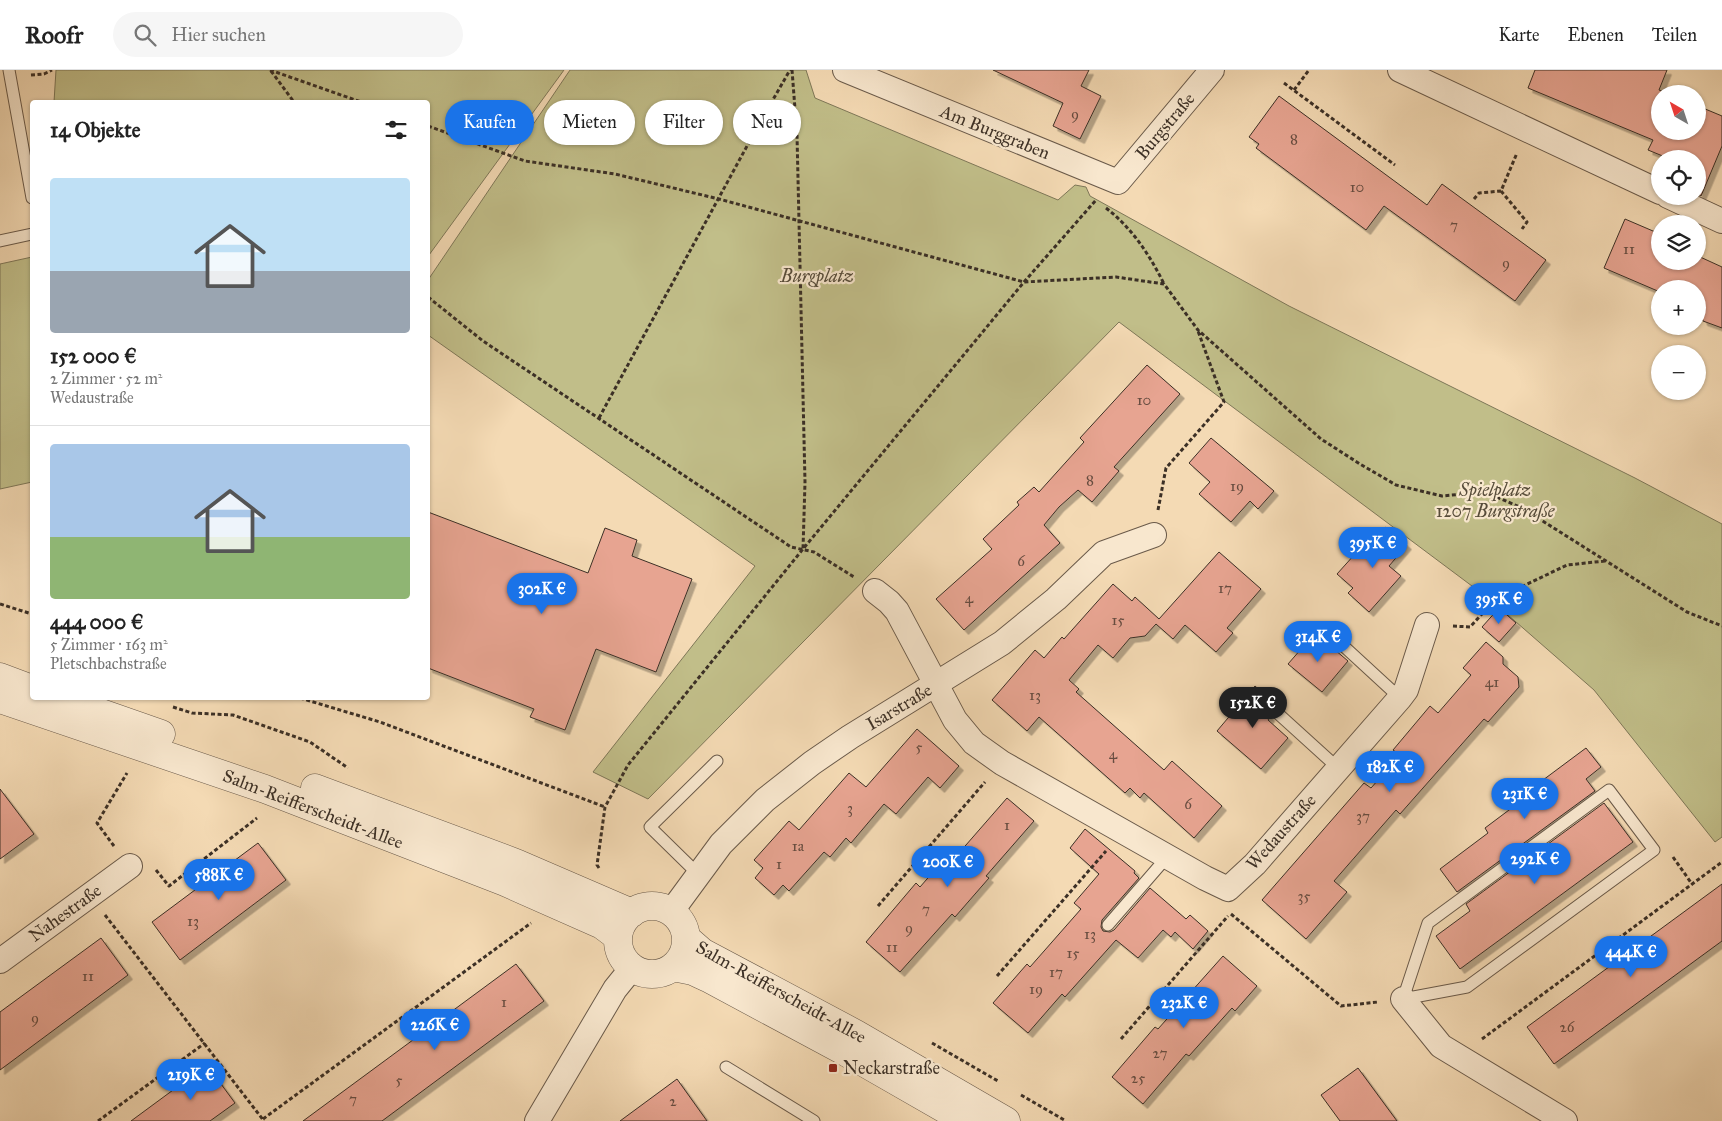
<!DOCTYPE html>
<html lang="de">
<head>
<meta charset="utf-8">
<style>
	:root { --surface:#fff; --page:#f6f6f6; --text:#222; --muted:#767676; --line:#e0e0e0; --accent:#1a73e8 }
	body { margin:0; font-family:"IM FELL Great Primer",serif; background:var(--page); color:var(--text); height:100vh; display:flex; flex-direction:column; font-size:19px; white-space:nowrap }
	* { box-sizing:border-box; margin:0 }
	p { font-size:16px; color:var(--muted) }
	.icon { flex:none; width:28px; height:28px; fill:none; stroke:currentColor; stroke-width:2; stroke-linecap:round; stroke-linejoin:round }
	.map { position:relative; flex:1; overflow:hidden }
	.drawer { position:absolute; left:30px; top:30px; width:400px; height:600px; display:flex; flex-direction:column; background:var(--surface); border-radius:5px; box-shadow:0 1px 4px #0004 }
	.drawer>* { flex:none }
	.banner { position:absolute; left:445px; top:30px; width:475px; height:45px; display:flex; gap:10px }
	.needle { width:32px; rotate:321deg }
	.buttons { position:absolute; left:1651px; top:15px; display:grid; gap:10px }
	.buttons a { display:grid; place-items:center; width:55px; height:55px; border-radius:50%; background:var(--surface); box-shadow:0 1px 4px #0004; font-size:25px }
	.price { position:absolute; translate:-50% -42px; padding:0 11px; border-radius:18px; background:var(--accent); color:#fff; font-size:16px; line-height:32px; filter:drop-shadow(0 1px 2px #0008) }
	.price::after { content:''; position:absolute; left:50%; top:30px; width:15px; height:11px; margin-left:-8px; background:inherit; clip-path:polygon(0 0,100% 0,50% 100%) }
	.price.active { background:#222; color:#fff }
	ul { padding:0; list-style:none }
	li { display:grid; align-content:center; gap:10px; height:265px; padding:0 20px }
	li+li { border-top:1px solid var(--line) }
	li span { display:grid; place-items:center; height:155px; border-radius:5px; color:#555 }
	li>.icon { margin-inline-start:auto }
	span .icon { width:90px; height:90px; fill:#fffc; stroke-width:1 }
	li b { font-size:21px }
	h2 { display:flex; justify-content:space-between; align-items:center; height:60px; padding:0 20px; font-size:21px }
	.pill { padding:0 18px; border-radius:22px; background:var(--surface); box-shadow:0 1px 4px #0004; font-size:18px; line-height:45px }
	.pill.active { background:var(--accent); color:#fff }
	header { display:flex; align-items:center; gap:30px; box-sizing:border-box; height:70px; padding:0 25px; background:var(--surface); border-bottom:1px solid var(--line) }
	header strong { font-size:24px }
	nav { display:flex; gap:28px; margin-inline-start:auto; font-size:18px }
	.search { width:350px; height:45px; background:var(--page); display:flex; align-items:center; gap:12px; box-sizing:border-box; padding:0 18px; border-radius:28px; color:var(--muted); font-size:19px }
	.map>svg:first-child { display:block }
	.green { fill:#c1be89; stroke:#7e7758 }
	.building { fill:#e7a491; stroke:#3c3026; filter:url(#shadow) }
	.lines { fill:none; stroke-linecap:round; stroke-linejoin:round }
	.service-casing { stroke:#6a5a4a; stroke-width:13 }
	.minor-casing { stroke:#6a5a4a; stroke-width:26 }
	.tertiary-casing { stroke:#6a5a4a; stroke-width:29 }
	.path { stroke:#3c3026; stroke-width:3; stroke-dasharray:4 2.5; stroke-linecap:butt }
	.service { stroke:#f8e7ce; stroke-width:11 }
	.minor { stroke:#f8e7ce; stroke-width:24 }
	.tertiary { stroke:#f8e7ce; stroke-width:28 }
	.poi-dot { fill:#8f2418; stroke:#f8e7ce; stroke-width:2 }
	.labels { text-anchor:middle; stroke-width:4.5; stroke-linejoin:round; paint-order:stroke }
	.number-label { font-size:15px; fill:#674d41 }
	.street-label { font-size:18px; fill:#3c3026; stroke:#f8e7ce }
	.park-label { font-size:18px; font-style:italic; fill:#574c3a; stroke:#f8e7ce }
	.poi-label { font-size:18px; fill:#3c3026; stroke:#f8e7ce; text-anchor:start }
</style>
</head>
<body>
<header>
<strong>Roofr</strong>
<div class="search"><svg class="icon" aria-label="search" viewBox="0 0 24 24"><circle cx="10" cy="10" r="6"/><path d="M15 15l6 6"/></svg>Hier suchen</div>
<nav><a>Karte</a><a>Ebenen</a><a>Teilen</a></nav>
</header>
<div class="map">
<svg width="1722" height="1051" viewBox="0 0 1722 1051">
	<defs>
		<filter id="shadow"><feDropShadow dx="4.5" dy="4.5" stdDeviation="0" flood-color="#0004"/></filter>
	</defs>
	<rect width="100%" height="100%" fill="#f4dab4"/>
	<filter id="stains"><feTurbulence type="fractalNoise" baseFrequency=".004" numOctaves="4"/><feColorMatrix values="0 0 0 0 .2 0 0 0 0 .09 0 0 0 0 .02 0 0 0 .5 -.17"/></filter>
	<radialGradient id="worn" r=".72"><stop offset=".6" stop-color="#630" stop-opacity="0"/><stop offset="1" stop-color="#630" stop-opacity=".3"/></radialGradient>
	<path class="green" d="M56,0H564L429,185H428V32H54Z
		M570,0H806L815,28L1058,130L1075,115L1086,117L1090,126L1289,236L1635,408L1722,454V767L1715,772L1594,620L1492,531L1119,252L648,729L593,702L755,496L428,265V210Z
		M32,187V412L0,419V194Z"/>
	<path class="building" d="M993,0H1089L1081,16L1101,26L1080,69L1053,56L1063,33Z
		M1535,0H1667L1659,20L1669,24H1660V61H1698V36L1722,46V76L1701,126L1698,124V89H1670L1648,80L1653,70L1528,18Z
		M1279,26L1427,135L1442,114L1546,190L1515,231L1384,136L1366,160L1256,78L1259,74L1249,67Z
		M1625,149L1660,164V191H1698V186L1722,197V258L1703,251L1702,247L1698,245V219H1660V222L1604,198Z
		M1147,295L1180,324L1114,397L1119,401L1092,432L1078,420L1059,437L1044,455L1060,473L964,560L936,529L992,479L983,469L1019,435L1017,432L1034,417L1039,422L1084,372L1080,368Z
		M1211,368L1274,421L1258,439L1250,431L1231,452L1199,424L1210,412L1189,393Z
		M428,442L588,503L605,458L637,470L632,486L692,509L656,602L596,579L565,660L530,647L534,639L428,598Z
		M1385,457L1407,475L1389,496L1401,506L1369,542L1348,523L1353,518L1337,504L1364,474L1368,477Z
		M1219,482L1261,519L1227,558L1233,563L1216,582L1185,555L1173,569L1156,554L1145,566L1130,568L1113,588L1098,575L1069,610L1079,619L1076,622L1164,700L1172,691L1222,736L1194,768L1144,723L1140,728L1130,718L1125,723L1039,647L1027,661L992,630L1035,580L1044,588L1062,567L1064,569L1113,514L1132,531L1135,527L1159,549Z
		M1499,538L1516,553L1499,572L1482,557Z
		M1315,563L1348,591L1322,622L1288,594Z
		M1486,572L1503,587V594L1518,607L1519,617L1488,652L1484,649L1400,744L1396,740L1334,811L1347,822L1306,869L1262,830L1364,713L1371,718L1400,685L1393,680L1430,636L1438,643L1471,605L1463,598Z
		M1255,616L1273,632L1268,634L1266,637V642L1270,647L1268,650L1288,668L1261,699L1217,661Z
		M917,659L959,696L940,718L928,707L896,744L884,734L851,773L846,768L830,787L824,782L789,821L783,815L774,825L755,808L763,798L754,790L789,751L799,760L849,703L866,717Z
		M1586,678L1601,697L1586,709L1595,721L1457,822L1440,799L1488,763L1485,758L1541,716L1539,713Z
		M0,719L34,764L0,789Z
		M1007,728L1034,751L986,806L989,808L955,847L952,844L900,902L866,872L916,813L920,817L954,778L959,783Z
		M1604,733L1633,772L1460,899L1436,866L1470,841L1466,834Z
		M1085,759L1135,801L1134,803L1139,808L1102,850L1101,857L1103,861L1110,862L1114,860L1150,818L1186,849L1190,845L1208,861L1193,879L1175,862L1171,867L1163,860L1138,888L1116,870L1065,927L1062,924L1028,963L993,933L1027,894L1030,897L1081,839L1074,833L1099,804L1070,778Z
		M258,773L286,810L180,890L152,852Z
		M1722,814V871L1554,994L1527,957Z
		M101,868L128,905L0,1000V942Z
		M1223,886L1257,916L1235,941L1232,938L1189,986L1186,984L1143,1034L1112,1007L1155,957L1158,959Z
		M516,894L544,931L382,1051H303Z
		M207,995L235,1033L210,1051H131Z
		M1358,998L1397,1051H1340L1321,1025Z
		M677,1009L707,1051H620Z"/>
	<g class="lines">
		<g class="service-casing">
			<path id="service" d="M9,0L32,128
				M0,171L32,164
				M1337,570L1400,628
				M1273,639L1338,698
				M1609,720L1654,780L1467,917L1403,929L1428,853Z
				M698,804L650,757L717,691
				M1108,855L1167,787
				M726,997L814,1051"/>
		</g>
		<g class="minor-casing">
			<path id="minor" d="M845,0L1118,112L1212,0
				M1400,0L1660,122
				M1668,126L1722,151
				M875,521L889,532L897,541L955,650L974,673L1002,693L1205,808L1228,819L1255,794L1400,628L1406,620L1427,555
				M671,842L721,774L765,730L812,693L850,667L1002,573L1056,529L1104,483L1154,465
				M0,891L130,796
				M1403,929L1441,976L1565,1051
				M537,1051L615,919L632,898"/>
		</g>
		<g class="tertiary-casing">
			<path id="tertiary" d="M0,607L32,619
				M58,628L161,664
				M0,629L265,719L505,812L602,855L618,867
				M315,718L516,793L632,843
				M618 870a34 34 0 1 1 68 0a34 34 0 1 1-68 0Z
				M686,868L702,882L856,964L1006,1051
				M673,897L693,901L708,908L844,981L966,1051"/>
		</g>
		<path class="path" d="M270,0L361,32
			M792,0L797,65L805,412L803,479
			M271,1L294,32
			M31,5L44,4L52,0
			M1284,13L1395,95
			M1294,20L1309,0
			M428,56L525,91L615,104L719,129L1024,212L1116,207L1164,214L1198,260L1321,369L1360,394L1396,415L1442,426L1475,423L1492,425L1522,438L1687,542L1722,556
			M1501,121L1527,152L1522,159
			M1474,129L1479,123L1501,121L1517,83
			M1106,138C1131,157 1150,185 1164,214
			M428,227L483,271L791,477L814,482L854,507
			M599,348L759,54L790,0
			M1158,440L1166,398L1224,332L1198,261
			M0,534L32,544
			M1453,556L1470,557L1492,533V531L1567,495L1605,491
			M300,628L380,652L605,737
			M173,637L192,643L233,645L310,672L348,698
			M114,776L97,753L127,703
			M1673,787L1692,814
			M599,798L597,795L605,737L628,695L803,479L1024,212L1096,130
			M156,800L169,816L257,748
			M878,836L985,712
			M1231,844L1341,936L1378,932
			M105,845L264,1051
			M997,906L1106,781
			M1121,969L1228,846
			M1482,969L1722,792
			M932,973L998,1011
			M1021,1025L1066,1051
			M263,1049L531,853
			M98,1051L205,973"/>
		<use href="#service" class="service"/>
		<use href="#minor" class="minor"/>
		<use href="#tertiary" class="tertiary"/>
	</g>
	<rect class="poi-dot" x="828" y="993" width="10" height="10" rx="2.5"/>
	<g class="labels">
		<g class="number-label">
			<text x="1075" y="49">9</text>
			<text x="1294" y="74">8</text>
			<text x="1357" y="122">10</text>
			<text x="1454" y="160">7</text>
			<text x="1629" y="184">11</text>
			<text x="1506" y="198">9</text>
			<text x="1144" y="335">10</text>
			<text x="1090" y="415">8</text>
			<text x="1237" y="421">19</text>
			<text x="1021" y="496">6</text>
			<text x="1225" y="523">17</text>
			<text x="969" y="533">4</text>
			<text x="1118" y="555">15</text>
			<text x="1492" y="617">41</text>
			<text x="1035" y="630">13</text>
			<text x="919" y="682">5</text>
			<text x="1113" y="689">4</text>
			<text x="1188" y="739">6</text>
			<text x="850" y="743">3</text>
			<text x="1363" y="751">37</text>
			<text x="1007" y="760">1</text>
			<text x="798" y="781">1a</text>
			<text x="779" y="799">1</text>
			<text x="1304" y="831">35</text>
			<text x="926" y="844">7</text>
			<text x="193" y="856">13</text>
			<text x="909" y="863">9</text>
			<text x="1090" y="869">13</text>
			<text x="892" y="882">11</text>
			<text x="1073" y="888">15</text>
			<text x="1056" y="907">17</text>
			<text x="88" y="911">11</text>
			<text x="1036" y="924">19</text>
			<text x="504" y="937">1</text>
			<text x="35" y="953">9</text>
			<text x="1567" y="962">26</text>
			<text x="1160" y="988">27</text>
			<text x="1138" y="1013">25</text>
			<text x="399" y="1015">5</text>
			<text x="353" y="1034">7</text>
			<text x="673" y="1036">2</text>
		</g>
		<g class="street-label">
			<text transform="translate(1165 56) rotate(-50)" y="6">Burgstraße</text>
			<text transform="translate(995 62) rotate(22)" y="6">Am Burggraben</text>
			<text transform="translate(899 637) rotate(-31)" y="6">Isarstraße</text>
			<text transform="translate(313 739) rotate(21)" y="6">Salm-Reifferscheidt-Allee</text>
			<text transform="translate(1281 762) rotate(-48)" y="6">Wedaustraße</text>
			<text transform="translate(65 843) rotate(-36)" y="6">Nahestraße</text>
			<text transform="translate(781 922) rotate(29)" y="6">Salm-Reifferscheidt-Allee</text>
		</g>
		<g class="park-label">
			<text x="817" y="212">Burgplatz</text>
			<text x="1495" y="426">Spielplatz<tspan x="1495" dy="21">1207 Burgstraße</tspan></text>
		</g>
		<g class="poi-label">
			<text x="843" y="1004">Neckarstraße</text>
		</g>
	</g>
	<rect width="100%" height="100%" filter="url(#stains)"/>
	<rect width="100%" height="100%" fill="url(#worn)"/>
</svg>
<div class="buttons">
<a><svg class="needle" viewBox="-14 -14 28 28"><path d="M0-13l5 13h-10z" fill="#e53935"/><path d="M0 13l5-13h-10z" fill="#767676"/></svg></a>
<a><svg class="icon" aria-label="locate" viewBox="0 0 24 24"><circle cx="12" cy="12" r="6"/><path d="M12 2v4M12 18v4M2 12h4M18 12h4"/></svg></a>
<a><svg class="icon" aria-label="layers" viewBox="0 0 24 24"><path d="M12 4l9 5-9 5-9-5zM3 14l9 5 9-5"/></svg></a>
<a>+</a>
<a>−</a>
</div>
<b class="price" style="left:1373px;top:499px">395K €</b>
<b class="price" style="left:542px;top:545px">302K €</b>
<b class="price" style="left:1499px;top:555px">395K €</b>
<b class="price" style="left:1318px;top:593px">314K €</b>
<b class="price active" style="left:1253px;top:659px">152K €</b>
<b class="price" style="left:1390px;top:723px">182K €</b>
<b class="price" style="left:1525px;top:750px">231K €</b>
<b class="price" style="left:1535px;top:815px">292K €</b>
<b class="price" style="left:948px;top:818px">200K €</b>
<b class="price" style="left:219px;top:831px">588K €</b>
<b class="price" style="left:1631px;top:908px">444K €</b>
<b class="price" style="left:1184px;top:959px">232K €</b>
<b class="price" style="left:435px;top:981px">226K €</b>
<b class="price" style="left:191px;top:1031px">219K €</b>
<div class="banner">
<a class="pill active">Kaufen</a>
<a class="pill">Mieten</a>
<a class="pill">Filter</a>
<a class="pill">Neu</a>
</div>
<section class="drawer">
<h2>14 Objekte<svg class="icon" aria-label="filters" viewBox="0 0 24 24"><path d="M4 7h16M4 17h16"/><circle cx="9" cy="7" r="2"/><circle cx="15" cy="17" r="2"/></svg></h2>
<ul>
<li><span style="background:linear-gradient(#bfe0f5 60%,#9aa5b1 0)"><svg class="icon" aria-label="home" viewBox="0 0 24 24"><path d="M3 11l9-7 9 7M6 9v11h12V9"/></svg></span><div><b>152 000 €</b><p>2 Zimmer · 52 m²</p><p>Wedaustraße</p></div></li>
<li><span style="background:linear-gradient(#a9c7e8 60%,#8fb573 0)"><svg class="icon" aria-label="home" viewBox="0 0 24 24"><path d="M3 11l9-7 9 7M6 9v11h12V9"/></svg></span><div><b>444 000 €</b><p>5 Zimmer · 163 m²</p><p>Pletschbachstraße</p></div></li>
</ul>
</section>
</div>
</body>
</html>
